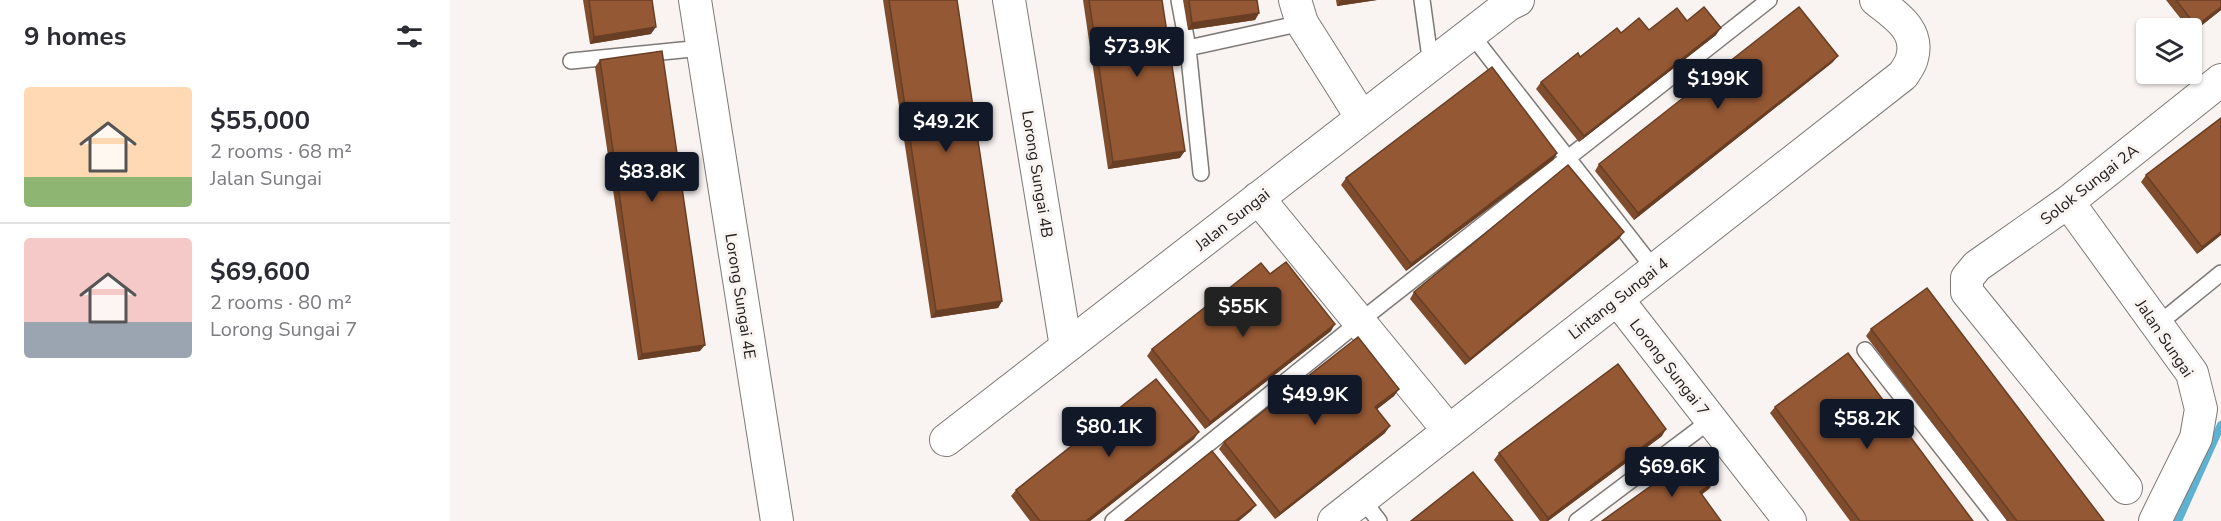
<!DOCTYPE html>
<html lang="en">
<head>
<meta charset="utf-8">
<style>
	:root { --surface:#fff; --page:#f2f2f3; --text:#2b2b33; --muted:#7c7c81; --line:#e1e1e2; --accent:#111827 }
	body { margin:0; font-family:"Nunito Sans",sans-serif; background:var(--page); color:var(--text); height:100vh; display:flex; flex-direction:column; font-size:22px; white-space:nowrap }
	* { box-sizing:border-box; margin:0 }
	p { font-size:20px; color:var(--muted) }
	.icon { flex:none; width:33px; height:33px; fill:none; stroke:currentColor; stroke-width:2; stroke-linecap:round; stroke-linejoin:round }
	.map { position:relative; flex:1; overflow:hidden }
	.sheet { display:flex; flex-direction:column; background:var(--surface); width:450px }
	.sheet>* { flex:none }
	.fabs { position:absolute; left:1686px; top:18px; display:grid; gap:12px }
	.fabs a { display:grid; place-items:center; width:66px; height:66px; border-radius:6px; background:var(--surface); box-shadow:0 2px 4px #0004; font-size:30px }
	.price { position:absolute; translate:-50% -51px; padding:0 14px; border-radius:6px; background:var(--accent); color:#fff; font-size:20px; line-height:39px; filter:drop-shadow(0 2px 3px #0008) }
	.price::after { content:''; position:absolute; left:50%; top:36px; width:18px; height:14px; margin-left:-9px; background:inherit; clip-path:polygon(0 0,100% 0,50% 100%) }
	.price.current { background:#222; color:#fff }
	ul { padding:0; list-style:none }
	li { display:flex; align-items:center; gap:18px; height:150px; padding:0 24px }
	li+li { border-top:2px solid var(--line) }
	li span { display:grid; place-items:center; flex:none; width:168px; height:120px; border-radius:6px; color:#555 }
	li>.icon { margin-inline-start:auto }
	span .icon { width:72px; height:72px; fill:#fffc; stroke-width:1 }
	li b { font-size:26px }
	h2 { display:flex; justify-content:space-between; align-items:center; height:72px; padding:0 24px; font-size:26px }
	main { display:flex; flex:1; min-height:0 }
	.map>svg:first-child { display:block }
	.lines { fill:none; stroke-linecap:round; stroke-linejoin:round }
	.stream { stroke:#5db2d2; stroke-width:8 }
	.service-casing { stroke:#7d7977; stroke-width:18 }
	.minor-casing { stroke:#7d7977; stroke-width:34 }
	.service { stroke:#fff; stroke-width:15 }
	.minor { stroke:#fff; stroke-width:32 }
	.wall { fill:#7f4c2d }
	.shaded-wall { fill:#683e24 }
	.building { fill:#945834; stroke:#683e24; stroke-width:1.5 }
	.labels { text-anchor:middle; stroke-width:6; stroke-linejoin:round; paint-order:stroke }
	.street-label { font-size:16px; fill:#22201f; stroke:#f9f4f2 }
</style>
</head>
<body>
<main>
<section class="sheet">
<h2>9 homes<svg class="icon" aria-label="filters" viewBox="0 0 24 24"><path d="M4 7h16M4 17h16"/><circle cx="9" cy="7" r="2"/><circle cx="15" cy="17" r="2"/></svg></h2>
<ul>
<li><span style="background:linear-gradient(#ffd9b3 75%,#8fb573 0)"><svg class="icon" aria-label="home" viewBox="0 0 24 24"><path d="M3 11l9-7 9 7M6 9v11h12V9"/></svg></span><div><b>$55,000</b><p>2 rooms · 68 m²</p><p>Jalan Sungai</p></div></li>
<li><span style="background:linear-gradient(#f6c9c9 70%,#9aa5b1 0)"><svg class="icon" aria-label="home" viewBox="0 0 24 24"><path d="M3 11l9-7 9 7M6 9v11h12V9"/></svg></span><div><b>$69,600</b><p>2 rooms · 80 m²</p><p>Lorong Sungai 7</p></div></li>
</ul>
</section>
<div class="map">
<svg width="1771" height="521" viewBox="0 0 1771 521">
	<rect width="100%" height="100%" fill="#f9f4f2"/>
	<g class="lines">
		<path class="stream" d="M1728,521L1771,425"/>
		<g class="service-casing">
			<path id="service" d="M729,0L738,48L751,173
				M972,0L981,65
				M1021,34L1205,270
				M738,48L852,23
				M121,61L252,48
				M1707,325L1771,273
				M1415,350L1549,521
				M912,499L929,521
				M663,521L909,322L1319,0
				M1127,521L1261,420"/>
		</g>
		<g class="minor-casing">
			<path id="minor" d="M245,0L327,521
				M559,0L616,347
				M845,0L852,23L912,118
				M808,198L999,431
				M1618,202L1742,373L1751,409L1746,438L1705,521
				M1167,299L1340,521
				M496,440L1058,5L1068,0
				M1676,488L1517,292V278L1527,266L1618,202L1771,80
				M884,521L1453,75C1456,70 1461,64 1462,58C1470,30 1445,15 1426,0"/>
		</g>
		<use href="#service" class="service"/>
		<use href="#minor" class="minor"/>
	</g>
	<path class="wall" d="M133,0H202L201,34L140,44Z
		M433,0H507L552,301L548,308L481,318Z
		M633,0H712L730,158L658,169Z
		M733,0H807L809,13L805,20L738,30Z
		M886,0H927L887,6Z
		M1716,0H1771V10L1742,33V28H1738Z
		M1237,21L1266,35L1129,142L1086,89L1091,82L1130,57L1199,30Z
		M150,60L250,351L188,360L145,67Z
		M1383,62L1184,220L1145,171L1149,164Z
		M1771,118V235L1747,254L1691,182L1696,175Z
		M1107,153L1103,160L956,271L891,185L896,178Z
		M1169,239L1015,365L960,299L964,292Z
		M820,274L881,331L755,429L697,356L702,349Z
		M1421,329L1654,521H1557L1416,336Z
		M949,389L944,396L927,409L935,433L825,519L769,449L774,442Z
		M1325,407L1523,521H1400L1320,413Z
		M1212,436L1098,521H1090L1044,460L1049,453Z
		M744,439L640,521H580L561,496L566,490Z"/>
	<path class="shaded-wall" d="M891,0H927L887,6Z
		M1771,7V10L1742,33L1746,26Z
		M809,13L805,20L738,30L742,23Z
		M206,27L201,34L140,44L144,37Z
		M1271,28L1266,35L1129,142L1134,136Z
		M1388,56L1383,62L1184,220L1188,213Z
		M735,151L730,158L658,169L663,162Z
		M1107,153L1103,160L956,271L961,264Z
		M1174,232L1169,239L1015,365L1020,359Z
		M1771,232V235L1747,254L1752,247Z
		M552,301L548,308L481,318L486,311Z
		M885,324L881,331L755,429L760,422Z
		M255,345L250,351L188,360L192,354Z
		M949,389L944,396L921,414L925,407Z
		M940,426L935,433L825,519L830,513Z
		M1216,429L1212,436L1098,521H1096L1098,518Z
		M749,432L744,439L640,521H636Z
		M1264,482L1259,489L1246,499L1250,492Z
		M806,505L801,511L789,521H785Z"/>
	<path class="building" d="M139,0H202L206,27L144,37Z
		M439,0H507L552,301L486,311Z
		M639,0H712L735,151L663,162Z
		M739,0H807L809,13L742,23Z
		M1726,0H1771V7L1746,26Z
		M1254,7L1271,28L1134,136L1091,82L1128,53L1130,57L1167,28L1171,33L1189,18L1199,30L1227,8L1237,21Z
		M1349,7L1388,56L1188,213L1149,164Z
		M212,51L255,345L192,354L150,60Z
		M1042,67L1107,153L961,264L896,178Z
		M1771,118V232L1752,247L1696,175Z
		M1118,165L1174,232L1020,359L964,292Z
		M836,262L885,324L760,422L702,349L811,263L820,274Z
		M1477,288L1654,521H1567L1421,329Z
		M908,337L949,389L925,407L940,426L830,513L774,442Z
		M1398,353L1523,521H1410L1325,407Z
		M1168,364L1216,429L1098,518L1049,453Z
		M706,379L749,432L636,521H590L566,490Z
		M762,451L806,505L785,521H675Z
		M1244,455L1264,482L1250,492L1271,521H1152Z
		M1023,472L1063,521H961Z"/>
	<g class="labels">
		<g class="street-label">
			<text transform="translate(588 174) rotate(81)" y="6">Lorong Sungai 4B</text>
			<text transform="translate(1639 184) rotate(-38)" y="6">Solok Sungai 2A</text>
			<text transform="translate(782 219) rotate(-38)" y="6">Jalan Sungai</text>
			<text transform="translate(291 296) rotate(81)" y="6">Lorong Sungai 4E</text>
			<text transform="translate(1168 298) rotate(-38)" y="6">Lintang Sungai 4</text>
			<text transform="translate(1715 338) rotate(56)" y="6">Jalan Sungai</text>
			<text transform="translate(1220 367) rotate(52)" y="6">Lorong Sungai 7</text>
		</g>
	</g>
</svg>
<div class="fabs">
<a><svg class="icon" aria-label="layers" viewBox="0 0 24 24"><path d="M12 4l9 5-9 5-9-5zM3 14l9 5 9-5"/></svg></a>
</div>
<b class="price" style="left:687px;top:78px">$73.9K</b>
<b class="price" style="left:1268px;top:110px">$199K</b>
<b class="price" style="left:496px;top:153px">$49.2K</b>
<b class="price" style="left:202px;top:203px">$83.8K</b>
<b class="price current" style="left:793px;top:338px">$55K</b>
<b class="price" style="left:865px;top:426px">$49.9K</b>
<b class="price" style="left:1417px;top:450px">$58.2K</b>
<b class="price" style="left:659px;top:458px">$80.1K</b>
<b class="price" style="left:1222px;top:498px">$69.6K</b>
</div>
</main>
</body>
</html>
